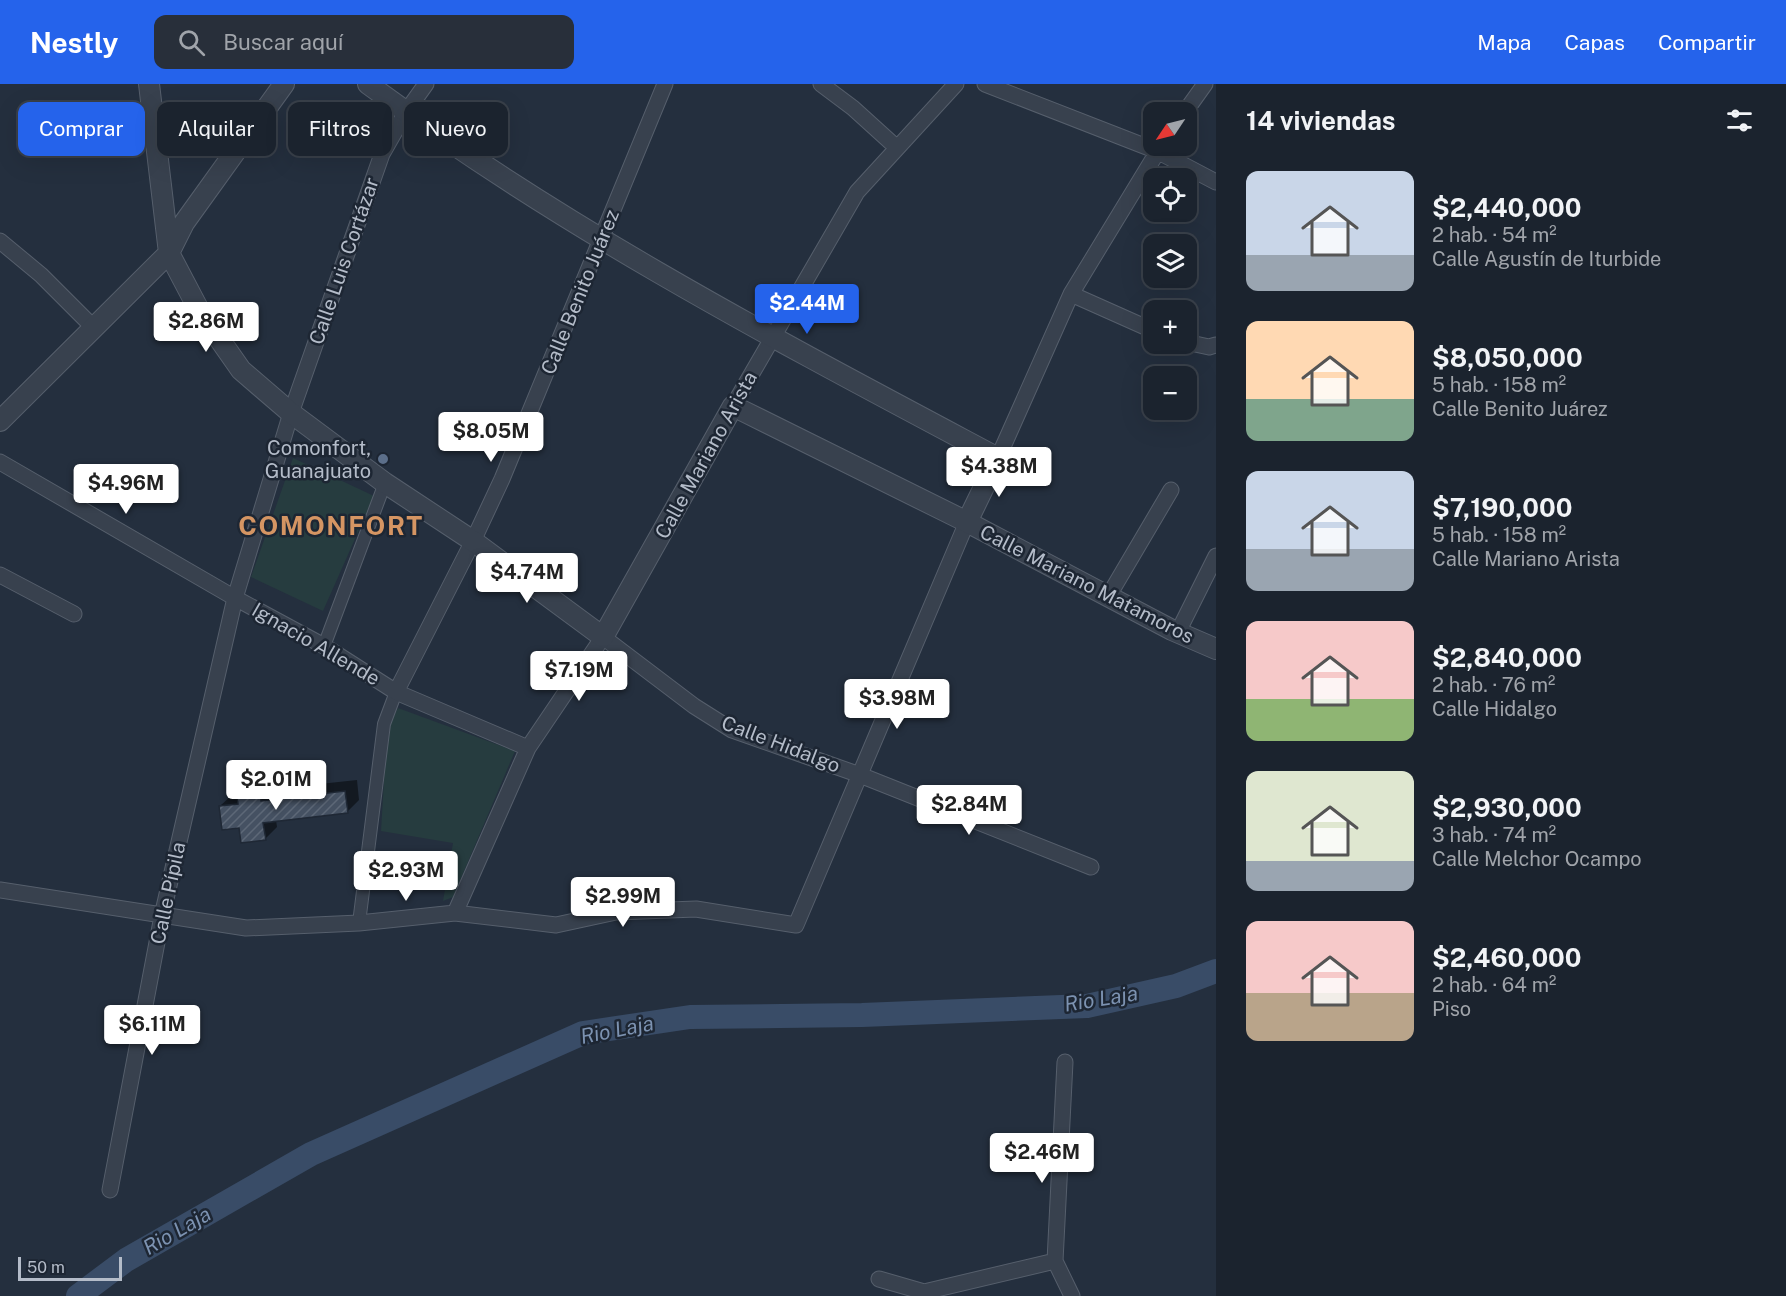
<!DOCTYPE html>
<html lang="es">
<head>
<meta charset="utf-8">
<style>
	:root { --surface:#1b232e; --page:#282f3a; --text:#f1f3f6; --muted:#a0a4aa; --line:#39404a; --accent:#2563eb }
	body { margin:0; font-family:"Public Sans",sans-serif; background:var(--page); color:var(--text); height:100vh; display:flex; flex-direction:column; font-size:22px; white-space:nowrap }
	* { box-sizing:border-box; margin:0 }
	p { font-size:20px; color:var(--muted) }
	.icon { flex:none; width:33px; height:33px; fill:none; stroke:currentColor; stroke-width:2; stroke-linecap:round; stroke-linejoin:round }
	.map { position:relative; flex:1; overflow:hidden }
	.sheet { display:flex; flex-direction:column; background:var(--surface); width:570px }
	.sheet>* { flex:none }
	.banner { position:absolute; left:18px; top:18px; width:570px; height:54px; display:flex; gap:12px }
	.needle { width:39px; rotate:235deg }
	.buttons { position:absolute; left:1143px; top:18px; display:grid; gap:12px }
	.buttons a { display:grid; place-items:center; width:54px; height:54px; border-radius:12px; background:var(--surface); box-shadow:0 6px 24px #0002,0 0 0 2px var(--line); font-size:30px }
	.scale { position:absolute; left:18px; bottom:15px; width:104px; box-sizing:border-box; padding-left:6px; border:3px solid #b4bcc9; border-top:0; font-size:16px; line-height:21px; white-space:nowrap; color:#b4bcc9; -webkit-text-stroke:4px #1d2633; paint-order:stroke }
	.price { position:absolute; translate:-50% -51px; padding:0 14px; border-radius:6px; background:#fff; color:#222; font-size:20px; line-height:39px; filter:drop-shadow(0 2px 3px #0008) }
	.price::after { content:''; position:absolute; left:50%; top:36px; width:18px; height:14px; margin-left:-9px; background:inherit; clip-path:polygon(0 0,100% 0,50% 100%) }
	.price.current { background:var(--accent); color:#fff }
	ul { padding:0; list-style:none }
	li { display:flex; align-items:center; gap:18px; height:150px; padding:0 30px }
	li span { display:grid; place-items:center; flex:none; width:168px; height:120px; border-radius:12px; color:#555 }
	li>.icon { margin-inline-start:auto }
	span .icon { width:72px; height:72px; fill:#fffc; stroke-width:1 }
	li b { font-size:26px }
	h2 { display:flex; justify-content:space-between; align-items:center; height:72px; padding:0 30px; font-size:26px }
	.chip { padding:0 21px; border-radius:12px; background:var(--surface); box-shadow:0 6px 24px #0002,0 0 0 2px var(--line); font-size:21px; line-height:54px }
	.chip.current { background:var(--accent); color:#fff }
	header { display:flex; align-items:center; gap:36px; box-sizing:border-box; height:84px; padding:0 30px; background:var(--accent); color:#fff }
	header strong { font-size:28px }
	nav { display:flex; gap:33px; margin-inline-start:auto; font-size:21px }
	.search { width:420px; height:54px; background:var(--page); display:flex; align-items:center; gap:15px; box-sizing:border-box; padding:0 21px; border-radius:12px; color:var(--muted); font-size:22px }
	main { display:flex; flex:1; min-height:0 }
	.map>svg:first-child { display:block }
	.park { fill:#263c3f }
	.shadow { fill:#0007 }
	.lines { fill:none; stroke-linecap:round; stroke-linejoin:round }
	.river { stroke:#394c67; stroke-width:24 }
	.building { fill:url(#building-hatch); stroke:#1f2835; stroke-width:1.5 }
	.pedestrian-casing { stroke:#565f6c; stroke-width:14 }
	.minor-casing { stroke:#565f6c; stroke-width:17 }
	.tertiary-casing { stroke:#565f6c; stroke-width:22 }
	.pedestrian { stroke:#38414e; stroke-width:12 }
	.minor { stroke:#38414e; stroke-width:15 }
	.tertiary { stroke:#38414e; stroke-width:20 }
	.service-dot { fill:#5c6f8a; stroke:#1d2633; stroke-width:2 }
	.labels { text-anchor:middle; stroke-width:5; stroke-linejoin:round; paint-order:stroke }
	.street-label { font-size:20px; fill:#b4bcc9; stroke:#1d2633 }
	.poi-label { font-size:20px; fill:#b4bcc9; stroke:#1d2633; text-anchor:end }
	.water-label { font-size:21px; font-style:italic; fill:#7c92b1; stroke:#1d2633 }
	.district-label { font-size:26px; font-weight:bold; letter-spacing:1.5px; fill:#d59563; stroke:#1d2633 }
</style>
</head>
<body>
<header>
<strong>Nestly</strong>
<div class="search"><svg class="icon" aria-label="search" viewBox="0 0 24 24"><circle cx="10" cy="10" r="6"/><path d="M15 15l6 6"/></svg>Buscar aquí</div>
<nav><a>Mapa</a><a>Capas</a><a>Compartir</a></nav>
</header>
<main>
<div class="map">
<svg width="1216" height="1212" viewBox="0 0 1216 1212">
	<defs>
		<pattern id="building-hatch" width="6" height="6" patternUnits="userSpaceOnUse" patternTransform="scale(1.5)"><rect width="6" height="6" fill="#455162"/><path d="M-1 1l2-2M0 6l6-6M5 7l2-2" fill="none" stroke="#5d6877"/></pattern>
	</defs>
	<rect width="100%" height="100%" fill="#242f3e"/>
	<path class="park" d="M293,374L374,412L323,527L251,493Z
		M398,624L515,667L453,813L443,817L453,759L381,747L387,646Z"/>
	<path class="shadow" d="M271,689L273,705L357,696L359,716L347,728L276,736L277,743L265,755L240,742L220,722L233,710L238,709V703L250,691Z"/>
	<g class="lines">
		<path class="river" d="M78,1212L126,1176L311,1070L583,949L690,933L862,931L1087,922L1176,902L1216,887"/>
	</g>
	<path class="building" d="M260,700L261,717L345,707L348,729L263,739L266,756L241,759L239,744L222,746L219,722L238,720L236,703Z"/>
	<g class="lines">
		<g class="pedestrian-casing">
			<path id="pedestrian" d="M324,562L385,399
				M359,839L384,640L396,608"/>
		</g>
		<g class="minor-casing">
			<path id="minor" d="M821,0L853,24L896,63
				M985,0L1157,67L1216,98
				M1185,28L1205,0
				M0,157L41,191L93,243
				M1071,210L1154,247
				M1186,258L1209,263L1216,261
				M733,322L857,108L956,0
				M998,374L1071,210L1161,62
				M0,378L235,514L324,562L396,608L528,664
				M0,491L74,530
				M1108,513L1171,406
				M1178,548L1216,472
				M396,608L473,457L502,395L665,0
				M0,806L246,844L359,839L455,829L556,841L616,828L696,825L796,841L967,438
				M455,829L528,664L603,553L694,622L732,646L860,691L1091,783
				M1065,978L1055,1177L1072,1212
				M110,1106L162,832L235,514L291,329L382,70L406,28L426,0
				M879,1195L924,1208L1055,1177"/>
		</g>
		<g class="tertiary-casing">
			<path id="tertiary" d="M149,0L169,169L199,226L241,286L291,329L385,399L473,457L603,553L733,322L967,438L1172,546L1216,565
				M368,0C565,146 782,259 998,374L967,438
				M0,337L169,169L184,139L284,0"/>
		</g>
		<use href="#pedestrian" class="pedestrian"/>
		<use href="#minor" class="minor"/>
		<use href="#tertiary" class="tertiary"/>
	</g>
	<circle class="service-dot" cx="383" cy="375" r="6"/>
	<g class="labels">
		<g class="street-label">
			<text transform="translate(344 177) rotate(-71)" y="7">Calle Luis Cortázar</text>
			<text transform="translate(580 208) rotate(-68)" y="7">Calle Benito Juárez</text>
			<text transform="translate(706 371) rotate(-61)" y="7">Calle Mariano Arista</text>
			<text transform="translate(1087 500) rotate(27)" y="7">Calle Mariano Matamoros</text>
			<text transform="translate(316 560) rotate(30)" y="7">Ignacio Allende</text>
			<text transform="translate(781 660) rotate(21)" y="7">Calle Hidalgo</text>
			<text transform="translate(168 809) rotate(-78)" y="7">Calle Pípila</text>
		</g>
		<g class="poi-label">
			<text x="371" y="371">Comonfort,<tspan x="371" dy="23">Guanajuato</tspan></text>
		</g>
		<g class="water-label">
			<text transform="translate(1101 915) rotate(-9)" y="7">Rio Laja</text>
			<text transform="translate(617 946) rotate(-11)" y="7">Rio Laja</text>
			<text transform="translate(177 1147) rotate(-30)" y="7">Rio Laja</text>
		</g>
		<g class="district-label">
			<text x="331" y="451">COMONFORT</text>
		</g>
	</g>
</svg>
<div class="buttons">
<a><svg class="needle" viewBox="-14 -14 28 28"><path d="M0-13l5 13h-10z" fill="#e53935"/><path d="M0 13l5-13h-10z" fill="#a0a4aa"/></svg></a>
<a><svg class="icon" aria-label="locate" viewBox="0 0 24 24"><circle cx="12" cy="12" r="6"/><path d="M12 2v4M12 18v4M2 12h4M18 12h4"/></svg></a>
<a><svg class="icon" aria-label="layers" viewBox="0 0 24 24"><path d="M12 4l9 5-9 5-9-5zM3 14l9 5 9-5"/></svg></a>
<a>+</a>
<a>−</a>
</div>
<div class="scale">50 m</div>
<b class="price current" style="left:807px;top:251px">$2.44M</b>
<b class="price" style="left:206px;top:269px">$2.86M</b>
<b class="price" style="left:491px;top:379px">$8.05M</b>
<b class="price" style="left:999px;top:414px">$4.38M</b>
<b class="price" style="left:126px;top:431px">$4.96M</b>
<b class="price" style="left:527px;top:520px">$4.74M</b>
<b class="price" style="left:579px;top:618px">$7.19M</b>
<b class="price" style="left:897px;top:646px">$3.98M</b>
<b class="price" style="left:276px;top:727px">$2.01M</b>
<b class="price" style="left:969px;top:752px">$2.84M</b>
<b class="price" style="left:406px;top:818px">$2.93M</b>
<b class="price" style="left:623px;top:844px">$2.99M</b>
<b class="price" style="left:152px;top:972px">$6.11M</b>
<b class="price" style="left:1042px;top:1100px">$2.46M</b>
<div class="banner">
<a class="chip current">Comprar</a>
<a class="chip">Alquilar</a>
<a class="chip">Filtros</a>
<a class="chip">Nuevo</a>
</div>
</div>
<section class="sheet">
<h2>14 viviendas<svg class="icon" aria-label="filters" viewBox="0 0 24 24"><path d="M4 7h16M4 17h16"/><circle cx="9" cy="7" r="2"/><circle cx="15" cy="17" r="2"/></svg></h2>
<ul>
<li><span style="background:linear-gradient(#c9d6e8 70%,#9aa5b1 0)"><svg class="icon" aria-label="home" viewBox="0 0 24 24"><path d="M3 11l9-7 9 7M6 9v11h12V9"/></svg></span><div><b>$2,440,000</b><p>2 hab. · 54 m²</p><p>Calle Agustín de Iturbide</p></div></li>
<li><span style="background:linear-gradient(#ffd9b3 65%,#7fa58c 0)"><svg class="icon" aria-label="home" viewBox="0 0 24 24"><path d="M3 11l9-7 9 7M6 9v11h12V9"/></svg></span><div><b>$8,050,000</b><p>5 hab. · 158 m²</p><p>Calle Benito Juárez</p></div></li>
<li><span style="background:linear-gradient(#c9d6e8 65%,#9aa5b1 0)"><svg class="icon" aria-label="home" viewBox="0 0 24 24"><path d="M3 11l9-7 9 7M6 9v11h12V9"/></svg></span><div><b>$7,190,000</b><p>5 hab. · 158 m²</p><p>Calle Mariano Arista</p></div></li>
<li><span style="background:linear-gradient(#f6c9c9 65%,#8fb573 0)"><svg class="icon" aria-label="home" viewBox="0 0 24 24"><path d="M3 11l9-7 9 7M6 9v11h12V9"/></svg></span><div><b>$2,840,000</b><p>2 hab. · 76 m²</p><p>Calle Hidalgo</p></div></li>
<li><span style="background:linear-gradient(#dfe7d0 75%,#9aa5b1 0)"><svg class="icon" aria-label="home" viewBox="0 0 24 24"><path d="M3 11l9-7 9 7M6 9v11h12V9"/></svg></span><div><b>$2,930,000</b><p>3 hab. · 74 m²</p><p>Calle Melchor Ocampo</p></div></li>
<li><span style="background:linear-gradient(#f6c9c9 60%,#b9a48a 0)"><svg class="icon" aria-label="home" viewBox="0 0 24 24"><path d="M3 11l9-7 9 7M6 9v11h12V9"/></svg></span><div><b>$2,460,000</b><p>2 hab. · 64 m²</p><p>Piso</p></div></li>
</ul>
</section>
</main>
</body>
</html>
